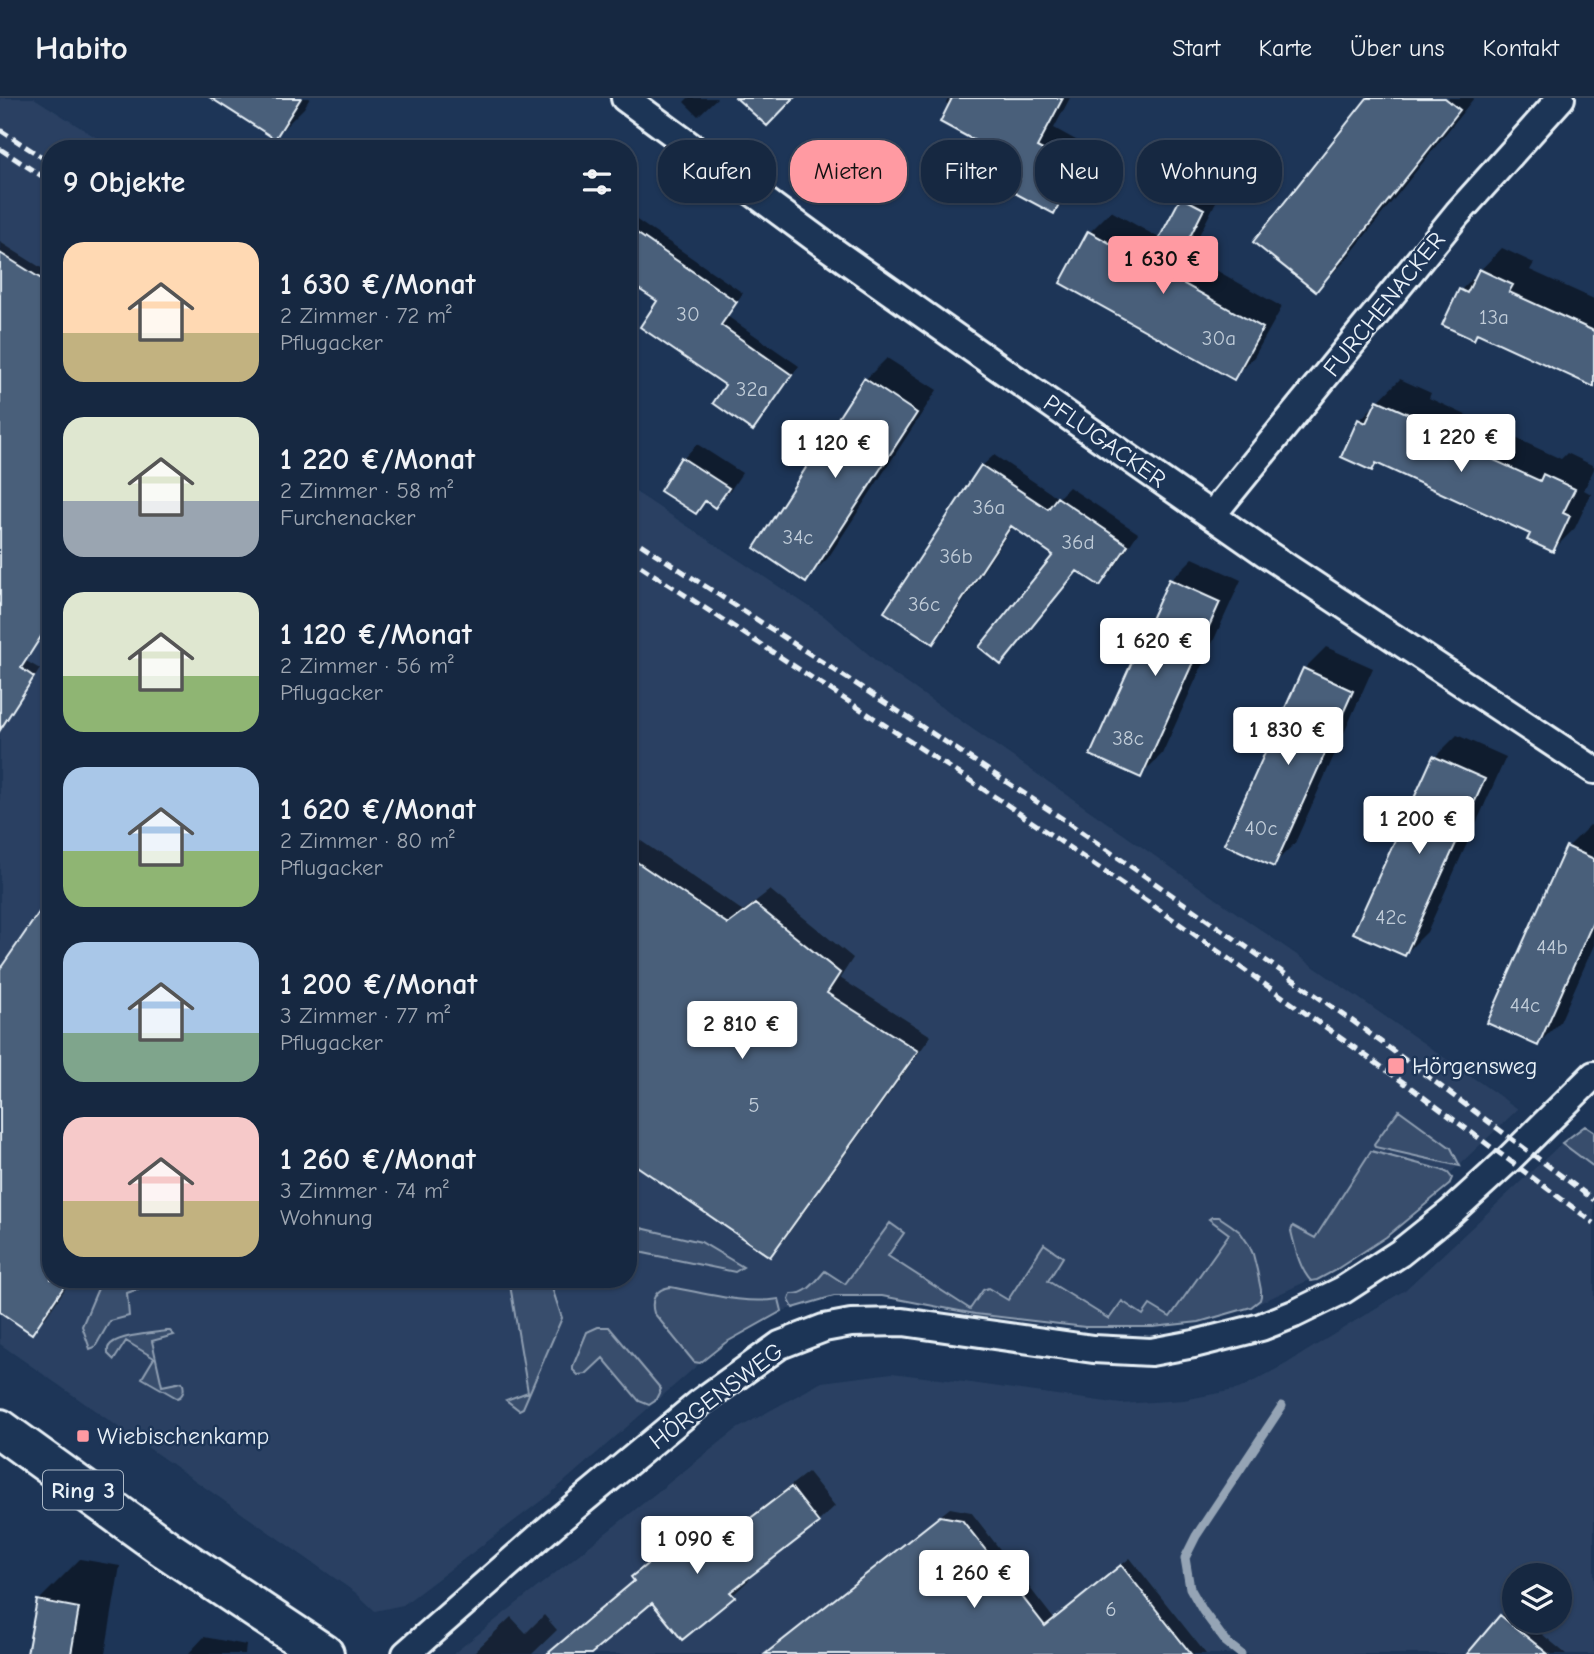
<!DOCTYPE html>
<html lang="de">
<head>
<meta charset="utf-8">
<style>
	:root { --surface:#162841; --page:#1f3048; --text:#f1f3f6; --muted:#9ea6b1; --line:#35445a; --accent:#ff9aa2 }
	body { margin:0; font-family:"Comic Neue",sans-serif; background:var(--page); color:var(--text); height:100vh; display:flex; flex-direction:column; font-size:26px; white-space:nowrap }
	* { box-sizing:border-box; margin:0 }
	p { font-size:23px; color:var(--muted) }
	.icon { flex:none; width:38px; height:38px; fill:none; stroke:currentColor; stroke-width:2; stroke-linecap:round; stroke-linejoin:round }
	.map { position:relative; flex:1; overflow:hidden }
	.side { position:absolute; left:42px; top:42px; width:595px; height:1148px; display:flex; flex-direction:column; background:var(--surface); border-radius:28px; box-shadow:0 2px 5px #0004,0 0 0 2px var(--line) }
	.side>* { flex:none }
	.banner { position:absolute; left:658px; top:42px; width:665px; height:63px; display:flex; gap:14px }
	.fabs { position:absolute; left:1502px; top:1465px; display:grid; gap:14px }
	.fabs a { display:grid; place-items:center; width:70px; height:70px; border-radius:50%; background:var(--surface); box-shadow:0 2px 5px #0004,0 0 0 2px var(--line); font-size:35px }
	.price { position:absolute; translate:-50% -60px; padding:0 16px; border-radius:7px; background:#fff; color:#222; font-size:23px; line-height:46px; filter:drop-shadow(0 2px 4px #0008) }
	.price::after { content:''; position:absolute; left:50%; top:42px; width:21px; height:16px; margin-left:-10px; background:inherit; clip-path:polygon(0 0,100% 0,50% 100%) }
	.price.selected { background:var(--accent); color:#111 }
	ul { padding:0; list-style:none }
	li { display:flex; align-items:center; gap:21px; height:175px; padding:0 21px }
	li span { display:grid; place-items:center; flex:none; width:196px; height:140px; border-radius:21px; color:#555 }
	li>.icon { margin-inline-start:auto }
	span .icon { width:84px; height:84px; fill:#fffc; stroke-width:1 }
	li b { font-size:30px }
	h2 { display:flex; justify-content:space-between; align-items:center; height:84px; padding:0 21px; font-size:30px }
	.pill { padding:0 24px; border-radius:28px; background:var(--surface); box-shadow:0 2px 5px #0004,0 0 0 2px var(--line); font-size:24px; line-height:63px }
	.pill.selected { background:var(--accent); color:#111 }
	header { display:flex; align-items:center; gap:42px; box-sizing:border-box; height:98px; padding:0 35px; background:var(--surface); border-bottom:2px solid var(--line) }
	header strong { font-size:33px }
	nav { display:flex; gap:38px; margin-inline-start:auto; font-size:24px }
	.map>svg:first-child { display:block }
	.built { fill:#2a4162; fill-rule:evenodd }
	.green { fill:#374d6c; stroke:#909fb2; stroke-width:2 }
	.shadow { fill:#0007 }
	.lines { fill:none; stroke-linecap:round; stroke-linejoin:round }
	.stream { stroke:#95a4b5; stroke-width:9 }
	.building { fill:#495e7a; stroke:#e8f1f8; stroke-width:2 }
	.street-casing { stroke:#e8f1f8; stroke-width:32 }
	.primary-casing { stroke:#e8f1f8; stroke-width:44 }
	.street { stroke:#1d3557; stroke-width:26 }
	.primary { stroke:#1d3557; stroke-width:38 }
	.rail { stroke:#e8f1f8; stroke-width:5; stroke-dasharray:10 5; stroke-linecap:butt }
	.poi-dot { fill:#ff9aa2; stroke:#1d3557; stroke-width:2.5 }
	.labels { text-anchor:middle; stroke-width:5; stroke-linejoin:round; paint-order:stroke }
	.number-label { font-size:21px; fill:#c0ccd8 }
	.shield { fill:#1d3557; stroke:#abb9c8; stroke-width:2 }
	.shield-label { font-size:23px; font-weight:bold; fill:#e8f1f8 }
	.street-label { font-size:24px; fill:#e8f1f8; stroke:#1d3557 }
	.poi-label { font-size:24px; fill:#e8f1f8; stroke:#1d3557; text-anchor:start }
</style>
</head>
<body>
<header>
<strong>Habito</strong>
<nav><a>Start</a><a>Karte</a><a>Über uns</a><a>Kontakt</a></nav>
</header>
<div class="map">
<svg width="1594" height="1556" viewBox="0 0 1594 1556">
	<rect width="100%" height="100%" fill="#1d3557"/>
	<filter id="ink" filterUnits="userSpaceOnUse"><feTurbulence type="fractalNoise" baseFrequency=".0143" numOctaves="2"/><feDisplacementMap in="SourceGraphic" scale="14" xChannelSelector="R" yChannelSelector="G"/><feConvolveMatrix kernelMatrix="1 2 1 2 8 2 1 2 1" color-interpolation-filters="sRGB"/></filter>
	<g filter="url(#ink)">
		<path class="built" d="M0,0H34L114,51H51V1181H628V389L825,519L882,568L1518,1011L1404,1119L1335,1170L1251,1209L1195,1224L1084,1227L882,1198H834L782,1213L725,1245L700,1265L550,1396L403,1507L375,1513L356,1495L0,1246Z
			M1562,1045L1594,1069V1556H453L737,1331L822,1284L892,1275L964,1284L1121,1306L1184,1302L1239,1291L1286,1266L1405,1192ZM1514,1477H1559V1522H1514Z"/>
		<path class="green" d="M1399,1012L1451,1050L1460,1068L1375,1049L1374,1046Z
			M1585,1028L1594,1034V1069L1562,1045Z
			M1371,1053L1442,1072L1448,1075L1452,1080L1449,1087L1386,1139L1334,1173L1317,1182L1311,1183C1299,1170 1295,1149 1291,1133L1293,1128L1315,1140Z
			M1212,1119H1219L1231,1127L1240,1134L1249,1147L1253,1156L1257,1172L1261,1192V1198L1260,1202L1251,1209L1199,1224L1153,1229H1085L975,1216L882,1198H834L793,1210L789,1202L791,1196C807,1197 815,1184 825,1173L845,1186L890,1125L904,1135L888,1158L970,1211L983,1192L988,1190L1008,1202L1044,1146L1063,1159L1048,1183L1109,1221L1122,1203L1143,1217L1150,1207L1170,1219L1229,1136L1209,1121Z
			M628,1127L701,1144L743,1169L735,1174L634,1153L628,1149Z
			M102,1181H139L141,1190L127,1195L129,1218L110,1223L95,1249L90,1251L82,1228Z
			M509,1181H548L551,1187L562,1220L523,1310L519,1312L506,1302L528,1294Z
			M670,1189C705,1195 744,1207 779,1201L782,1213L725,1245L700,1265L694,1264L654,1215C650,1201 656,1191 670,1189Z
			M598,1229H609L661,1291L655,1303L649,1307L639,1303L603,1260L586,1276L578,1277L573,1272V1268L587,1234Z
			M167,1233H170L174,1237L152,1243L162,1288L182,1284C185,1290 184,1298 177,1300L142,1280L154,1260L126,1243L114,1262L108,1256C108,1251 107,1250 111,1246C121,1237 154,1235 167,1233Z"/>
		<path class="shadow" d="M239,0H310L304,10L275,39Z
			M688,0H717L698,18L684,4Z
			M949,0H1070L1054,30L1094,52L1072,95L1054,114L1008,66L982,44L950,8L946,5Z
			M1369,0H1474L1345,163L1316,192Z
			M1203,80L1223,90L1189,157L1282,209L1254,259L1233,279L1062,184L1090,134L1111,113L1161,141L1183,100Z
			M628,116L743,195L727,218L799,268L761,323L753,331L728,286L660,203L628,182Z
			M0,144L51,176V524L26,563L40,571L0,633Z
			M1502,150L1534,165L1530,172L1594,201V286L1479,234L1473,240L1461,192Z
			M887,260L937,292L828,460L806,482L865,282Z
			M1400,281L1431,295L1429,300L1561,361L1567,355L1594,368V371L1584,392L1591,396L1575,430L1553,452L1532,435L1378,365L1372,371L1360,322Z
			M697,346L742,375L730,393L715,407L707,402L696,414L683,361Z
			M994,357L1058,400L1069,389L1138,435L1111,475L1100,486L1078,472L1012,554L1001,565L1055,456L1013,428L944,533L933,544L982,368Z
			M1193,460L1241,482L1162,656L1140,678L1171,482Z
			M1326,549L1373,570L1295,745L1273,767L1304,571Z
			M1457,637L1506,659L1427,834L1405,856L1355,834L1435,659Z
			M628,699L640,707L628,726Z
			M1590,727L1594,729V847L1560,924L1538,946L1568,749Z
			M628,734L743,813L770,792L853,860L840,880L931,938L784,1142L770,1156L628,1059Z
			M0,874L51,1181H72L46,1219L31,1233L0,1212Z
			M808,1374L835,1408L818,1424L748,1478L750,1481L733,1497L652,1502L588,1556H553L551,1555L568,1538L635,1482L634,1480L650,1463L701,1421L719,1443Z
			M950,1410L971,1414L1054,1521L1130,1460L1206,1556H765Z
			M80,1461L120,1468L105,1556H29L38,1503Z
			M1509,1509L1514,1513V1522H1525L1566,1556H1469Z
			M544,1517L557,1532L532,1556H472L511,1519L526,1535Z
			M204,1539L246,1547L245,1556H188Z"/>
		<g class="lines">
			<path class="stream" d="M1241,1556L1226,1544L1203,1513L1190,1490L1185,1460L1196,1438L1282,1308"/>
		</g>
		<path class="building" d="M211,0H301L275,41Z
			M736,0H794L767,28Z
			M952,0H1063L1037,49L1077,70L1054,116L1013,94L1020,81L1003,72L1006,67L976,51L979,45L940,24Z
			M1367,0H1445L1460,12L1316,194L1253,144Z
			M1181,99L1204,111L1170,178L1263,230L1234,282L1060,185L1088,133L1146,165Z
			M628,129L737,204L721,227L792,277L753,333L713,305L725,287L640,229L657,203L628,184Z
			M0,155L51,187V523L21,570L34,579L0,632Z
			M1479,171L1513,187L1509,194L1594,233V289L1477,235L1474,242L1442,227L1459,191L1467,195Z
			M864,280L917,315L806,485L754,450Z
			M1377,302L1411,317L1408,323L1540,383L1543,376L1575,391L1563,415L1570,418L1553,454L1527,442L1530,436L1376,365L1372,373L1341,359L1358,321L1366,325Z
			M681,359L729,390L715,410L705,403L696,416L660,393Z
			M981,367L1048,411L1057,399L1128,447L1100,488L1077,473L1001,567L979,549L1053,457L1011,428L933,546L884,514Z
			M1169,481L1220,504L1141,680L1090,657Z
			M1303,570L1353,593L1274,769L1224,746Z
			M1433,658L1485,681L1405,858L1353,835Z
			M1566,748L1594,761V822L1538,948L1487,925Z
			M628,758L728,826L755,806L840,875L827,895L918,953L770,1159L628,1062Z
			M51,797V1181H69L32,1236L0,1214V871Z
			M791,1389L819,1425L730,1494L735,1499L682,1542L652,1505L591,1556H547L634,1483L631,1479L684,1437L701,1458Z
			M940,1418L962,1422L1045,1528L1121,1467L1191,1556H765Z
			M37,1502L79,1510L71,1556H27Z
			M1500,1517L1548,1556H1467Z"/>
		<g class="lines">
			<g class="street-casing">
				<path id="street" d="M625,0L822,145L995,267L1267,456L1594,672
					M1212,417L1458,115L1561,0
					M406,1556L554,1426L702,1303L780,1247L824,1230L851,1225L903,1224L1093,1251L1151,1254L1194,1246L1261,1229L1294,1216L1343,1192L1400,1155L1450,1115L1508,1062L1594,977"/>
			</g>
			<g class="primary-casing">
				<path id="primary" d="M0,1331L166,1451L324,1556"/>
			</g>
			<use href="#street" class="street"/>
			<use href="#primary" class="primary"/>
			<path class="rail" d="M0,32L51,65
				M0,51L51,84
				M628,438L947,645L1060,719L1354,924L1594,1102
				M628,460L1006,706L1147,803L1403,984L1594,1125"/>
		</g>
	</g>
	<g class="poi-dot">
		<rect x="1387" y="959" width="18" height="18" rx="3.5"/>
		<rect x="76" y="1331" width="14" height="14" rx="3.5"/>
	</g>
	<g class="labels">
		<g class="number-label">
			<text x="688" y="223">30</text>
			<text x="1494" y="226">13a</text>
			<text x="1219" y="247">30a</text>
			<text x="752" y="298">32a</text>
			<text x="989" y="416">36a</text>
			<text x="798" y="446">34c</text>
			<text x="1078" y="451">36d</text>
			<text x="956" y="465">36b</text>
			<text x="924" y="513">36c</text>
			<text x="1128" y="647">38c</text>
			<text x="1261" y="737">40c</text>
			<text x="1391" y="826">42c</text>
			<text x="1552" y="856">44b</text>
			<text x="1525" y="914">44c</text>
			<text x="754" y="1014">5</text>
			<text x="1111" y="1518">6</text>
		</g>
		<rect class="shield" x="43" y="1372.5" width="80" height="39" rx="5"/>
		<g class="shield-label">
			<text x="83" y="1400">Ring 3</text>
		</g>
		<g class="street-label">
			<text transform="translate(1384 206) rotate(-51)" y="8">FURCHENACKER</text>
			<text transform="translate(1105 343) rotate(35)" y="8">PFLUGACKER</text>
			<text transform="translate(716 1298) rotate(-37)" y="8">HÖRGENSWEG</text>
		</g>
		<g class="poi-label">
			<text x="1412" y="976">Hörgensweg</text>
			<text x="97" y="1346">Wiebischenkamp</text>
		</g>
	</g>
</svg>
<div class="fabs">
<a><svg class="icon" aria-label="layers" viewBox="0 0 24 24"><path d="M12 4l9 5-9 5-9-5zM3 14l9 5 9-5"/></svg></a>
</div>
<b class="price selected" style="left:1163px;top:198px">1 630 €</b>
<b class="price" style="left:1461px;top:376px">1 220 €</b>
<b class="price" style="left:835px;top:382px">1 120 €</b>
<b class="price" style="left:1155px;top:580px">1 620 €</b>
<b class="price" style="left:1288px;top:669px">1 830 €</b>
<b class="price" style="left:1419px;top:758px">1 200 €</b>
<b class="price" style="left:742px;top:963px">2 810 €</b>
<b class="price" style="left:697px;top:1478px">1 090 €</b>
<b class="price" style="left:974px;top:1512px">1 260 €</b>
<div class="banner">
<a class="pill">Kaufen</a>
<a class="pill selected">Mieten</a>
<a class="pill">Filter</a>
<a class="pill">Neu</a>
<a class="pill">Wohnung</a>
</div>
<section class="side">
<h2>9 Objekte<svg class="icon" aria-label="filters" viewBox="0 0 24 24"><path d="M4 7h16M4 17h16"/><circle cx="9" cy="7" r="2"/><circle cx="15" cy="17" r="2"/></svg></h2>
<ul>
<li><span style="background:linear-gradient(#ffd9b3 65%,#c2b280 0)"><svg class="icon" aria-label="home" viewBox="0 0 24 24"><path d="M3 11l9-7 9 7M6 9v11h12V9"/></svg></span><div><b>1 630 €/Monat</b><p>2 Zimmer · 72 m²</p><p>Pflugacker</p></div></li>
<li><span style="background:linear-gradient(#dfe7d0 60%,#9aa5b1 0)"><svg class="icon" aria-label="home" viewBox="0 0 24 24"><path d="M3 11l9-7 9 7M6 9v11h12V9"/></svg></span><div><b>1 220 €/Monat</b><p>2 Zimmer · 58 m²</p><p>Furchenacker</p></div></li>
<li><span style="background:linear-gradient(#dfe7d0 60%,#8fb573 0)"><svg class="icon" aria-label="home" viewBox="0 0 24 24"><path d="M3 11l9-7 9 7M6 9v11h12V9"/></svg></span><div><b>1 120 €/Monat</b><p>2 Zimmer · 56 m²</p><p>Pflugacker</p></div></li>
<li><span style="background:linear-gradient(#a9c7e8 60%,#8fb573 0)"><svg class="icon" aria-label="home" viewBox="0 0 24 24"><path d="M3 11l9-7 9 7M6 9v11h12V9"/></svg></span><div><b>1 620 €/Monat</b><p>2 Zimmer · 80 m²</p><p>Pflugacker</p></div></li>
<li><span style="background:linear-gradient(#a9c7e8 65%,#7fa58c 0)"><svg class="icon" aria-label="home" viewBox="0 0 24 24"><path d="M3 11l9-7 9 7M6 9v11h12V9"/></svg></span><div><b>1 200 €/Monat</b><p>3 Zimmer · 77 m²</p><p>Pflugacker</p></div></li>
<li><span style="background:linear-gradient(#f6c9c9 60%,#c2b280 0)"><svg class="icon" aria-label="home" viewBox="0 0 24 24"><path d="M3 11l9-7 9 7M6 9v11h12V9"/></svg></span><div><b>1 260 €/Monat</b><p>3 Zimmer · 74 m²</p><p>Wohnung</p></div></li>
</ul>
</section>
</div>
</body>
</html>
